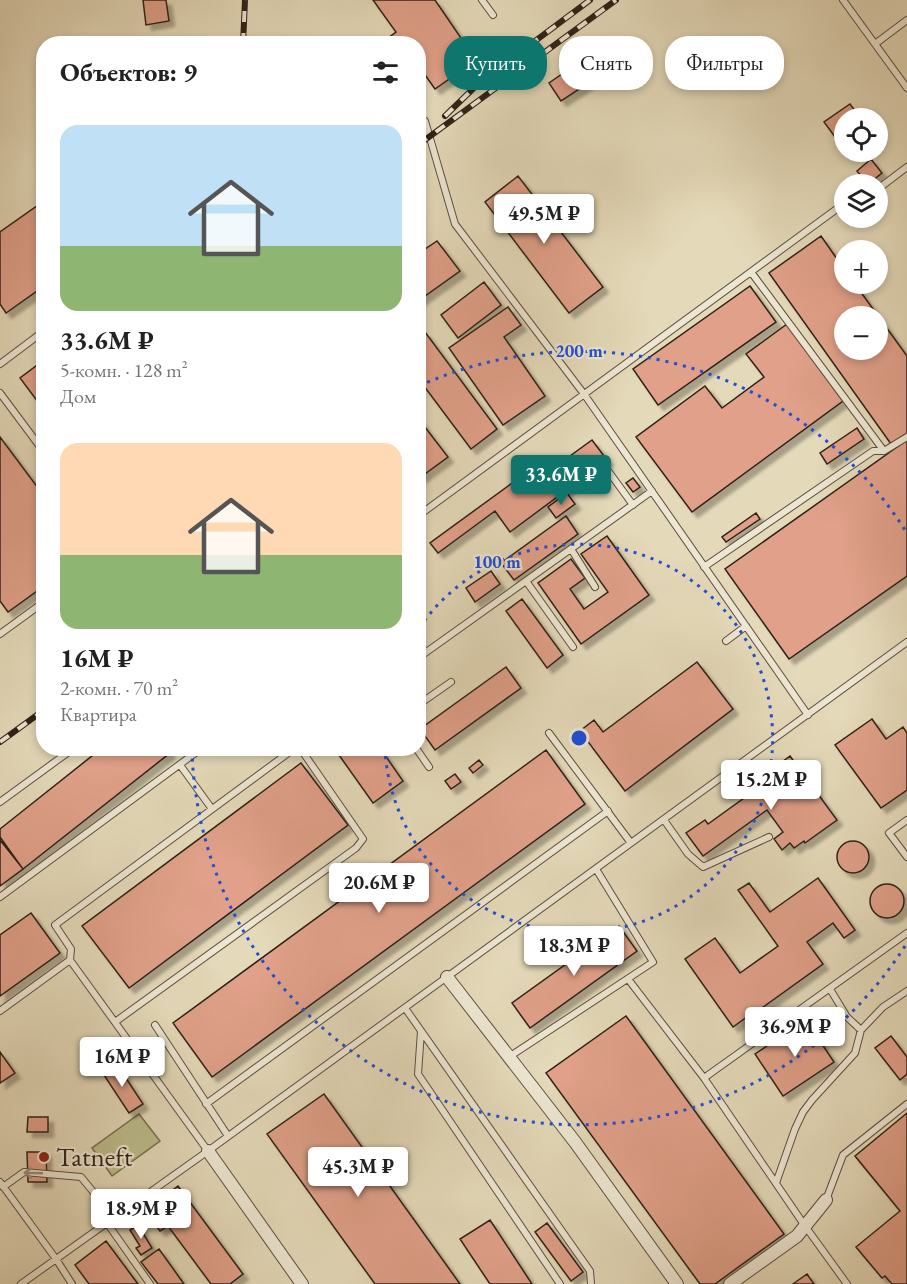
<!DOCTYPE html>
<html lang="ru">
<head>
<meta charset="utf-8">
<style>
	:root { --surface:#fff; --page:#f6f6f6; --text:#222; --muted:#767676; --accent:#0f766e }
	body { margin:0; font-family:"EB Garamond",serif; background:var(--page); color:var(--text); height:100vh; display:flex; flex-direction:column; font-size:22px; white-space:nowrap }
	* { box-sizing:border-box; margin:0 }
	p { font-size:20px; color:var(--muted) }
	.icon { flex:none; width:33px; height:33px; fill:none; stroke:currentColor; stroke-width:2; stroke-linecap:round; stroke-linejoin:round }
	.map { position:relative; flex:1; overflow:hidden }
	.panel { position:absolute; left:36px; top:36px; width:390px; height:720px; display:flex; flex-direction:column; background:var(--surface); border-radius:24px; box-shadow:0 3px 9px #0003 }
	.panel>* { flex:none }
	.top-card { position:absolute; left:444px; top:36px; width:372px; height:54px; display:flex; gap:12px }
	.controls { position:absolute; left:834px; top:108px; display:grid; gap:12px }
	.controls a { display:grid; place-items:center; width:54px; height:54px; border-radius:50%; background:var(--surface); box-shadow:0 3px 9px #0003; font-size:30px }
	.price { position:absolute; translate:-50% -51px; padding:0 14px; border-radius:6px; background:#fff; color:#222; font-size:20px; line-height:39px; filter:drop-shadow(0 2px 3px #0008) }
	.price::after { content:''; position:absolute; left:50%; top:36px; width:18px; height:14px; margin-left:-9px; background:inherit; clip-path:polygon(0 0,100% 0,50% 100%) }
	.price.on { background:var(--accent); color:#fff }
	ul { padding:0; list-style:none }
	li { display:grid; align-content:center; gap:12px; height:318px; padding:0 24px }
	li span { display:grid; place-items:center; height:186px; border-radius:18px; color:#555 }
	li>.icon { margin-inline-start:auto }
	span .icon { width:108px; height:108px; fill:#fffc; stroke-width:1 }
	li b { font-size:26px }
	h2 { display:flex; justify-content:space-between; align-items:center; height:72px; padding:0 24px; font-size:26px }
	.tag { padding:0 21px; border-radius:24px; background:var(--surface); box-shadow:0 3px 9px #0003; font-size:21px; line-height:54px }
	.tag.on { background:var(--accent); color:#fff }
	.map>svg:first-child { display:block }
	.green { fill:#bcbd8a; stroke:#766f51; stroke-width:1.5 }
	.building { fill:#e0a089; stroke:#2f2118; stroke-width:1.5; fill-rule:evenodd; filter:url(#shadow) }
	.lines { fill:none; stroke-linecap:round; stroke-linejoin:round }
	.lane-casing { stroke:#5c4f40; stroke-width:8 }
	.street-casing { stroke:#5c4f40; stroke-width:14 }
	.lane { stroke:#ede6d2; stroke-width:6 }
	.street { stroke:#ede6d2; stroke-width:12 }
	.rail-casing { stroke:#2f2118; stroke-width:6 }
	.rail { stroke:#ede6d2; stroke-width:4; stroke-dasharray:11; stroke-linecap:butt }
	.oneway { stroke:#988d7e }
	.ring { fill:none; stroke:#1d4ed8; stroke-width:3; stroke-dasharray:3 6 }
	.poi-dot { fill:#8f2418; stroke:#ede6d2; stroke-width:2 }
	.labels { text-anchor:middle; stroke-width:4.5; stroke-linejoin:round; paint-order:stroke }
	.poi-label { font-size:27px; fill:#2f2118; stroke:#ede6d2; text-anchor:start }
	.centre { fill:#1d4ed8; stroke:#ede6d2; stroke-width:3 }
	.ring-label { font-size:18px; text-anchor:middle; font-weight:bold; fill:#1d4ed8; stroke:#ede6d2; stroke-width:4.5; stroke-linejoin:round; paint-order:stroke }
</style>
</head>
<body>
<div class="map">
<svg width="907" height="1284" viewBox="0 0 907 1284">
	<defs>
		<filter id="shadow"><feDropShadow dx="5.5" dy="5.5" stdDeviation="1.5" flood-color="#0004"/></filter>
	</defs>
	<rect width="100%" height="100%" fill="#e4d9b9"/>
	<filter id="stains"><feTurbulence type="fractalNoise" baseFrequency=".00333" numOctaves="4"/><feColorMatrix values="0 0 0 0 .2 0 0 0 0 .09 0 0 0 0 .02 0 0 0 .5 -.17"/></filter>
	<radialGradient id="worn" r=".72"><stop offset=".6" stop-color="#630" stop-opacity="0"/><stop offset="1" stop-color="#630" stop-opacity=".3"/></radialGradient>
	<path class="green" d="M139,1114L160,1141L112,1176L92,1148Z"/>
	<path class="building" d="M143,0H166L169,21L146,25Z
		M373,0H435L476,60L435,89L418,65V44H380L396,32Z
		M600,48L613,67L561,101L549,83Z
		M850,104L860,118H844V149L824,122Z
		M871,159L882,173L868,184L857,171Z
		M518,176L603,287L569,313L485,202Z
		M44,201V286L6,313L0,304V232Z
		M821,236L844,269V284H855L907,356V433L891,444L769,273ZM844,316H878V350H844Z
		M437,241L460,271L418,301V254Z
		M484,282L501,305L458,338L441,315Z
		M750,286L776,322L658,405L633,369Z
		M508,307L521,325L504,337L545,396L503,425L449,348Z
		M787,324L843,401L692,512L636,437L705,386L722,408L764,377L746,354Z
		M425,332L497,429L471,449L418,378V337Z
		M44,360V410L20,378Z
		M418,418L448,457L418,479Z
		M857,428L864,439L827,464L820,453Z
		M0,437L44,496V586L8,612L0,601Z
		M592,440L607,460L510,532L495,511L438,553L430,543L545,459L552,469Z
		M907,440V576L789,659L725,569Z
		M633,478L640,487L633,492L626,483Z
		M567,493L575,504L556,518L548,507Z
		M756,513L760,519L726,542L722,537Z
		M566,516L578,534L514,580L501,563Z
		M607,536L649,595L581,644L538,583L571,559L585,578L570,589L584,609L608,592L581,554Z
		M491,571L500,584L475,602L466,588Z
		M522,599L563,655L547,668L506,611Z
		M697,662L733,709L625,791L580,731L594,720L603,732Z
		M506,667L521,688L435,750L420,729Z
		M872,719L886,739L903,727L907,733V790L881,808L835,745Z
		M102,748H167L170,753L23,869L0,840V829Z
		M334,748H380L403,781L373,803Z
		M546,750L585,804L212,1077L173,1023Z
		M790,756L837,820L805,843L804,841L794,848L790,843L782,850L774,839L783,832L767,810L703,856L686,833L705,820L708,824L755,790L751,785Z
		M479,760L483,765L473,773L469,768Z
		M301,763L348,825L129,988L82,926Z
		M455,774L461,782L451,789L445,781Z
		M0,837L23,869L0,886Z
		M837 857a16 16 0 1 1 32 0a16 16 0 1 1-32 0Z
		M818,878L855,930L844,938L833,923L807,942L823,964L752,1015L751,1014L733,1027L685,959L715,938L740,973L778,946L738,890L749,883L770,912Z
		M870 901a17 17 0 1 1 34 0a17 17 0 1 1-34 0Z
		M31,913L60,953L0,996V935Z
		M619,926L637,951L530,1028L512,1003Z
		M626,1016L784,1234L715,1284H700L546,1073Z
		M806,1020L834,1062L783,1096L755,1054Z
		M891,1036L907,1057V1074L900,1080L875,1048Z
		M0,1052L15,1073L0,1083Z
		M116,1063L143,1104L129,1113L102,1072Z
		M324,1094L460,1284H375L267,1134Z
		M907,1113V1284H892L885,1276L882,1278L856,1247L900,1211L855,1156Z
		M28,1117H48V1132H27Z
		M27,1152H46L47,1182H28Z
		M178,1186L243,1274L230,1284H211L168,1226L160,1231L145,1211Z
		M490,1220L532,1284H490L460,1239Z
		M547,1223L583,1272L571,1281L535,1232Z
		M138,1225L152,1248L141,1255L136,1248L140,1246L130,1230Z
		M106,1241L138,1284H89L75,1265Z
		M159,1249L184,1284H158L141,1262Z
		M807,1274L814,1284H793Z"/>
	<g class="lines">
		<g class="lane-casing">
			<path id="lane" d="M482,0L493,15
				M843,0L907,88
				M875,44L907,20
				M425,121L455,224L584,394L808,715
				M878,189L907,167
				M751,272L884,451
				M0,364L44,331
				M0,393L44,452
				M609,472L633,505
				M418,516L838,208L844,206
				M571,549L595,587
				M704,567L873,451H884L907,437
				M526,581L573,647
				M0,634L44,602
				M726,641L746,626
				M418,658L652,491
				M418,705L451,682
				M549,733L631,843
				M416,748L429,767
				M180,765L212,809
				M0,802L74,748
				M664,820L688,854L703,867L769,837
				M907,820L889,833L907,857
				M0,897L202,748
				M70,960L71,949L55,925L295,748
				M628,979L704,1078L805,1226L847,1284
				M830,989L847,1017L861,1030
				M405,1008L590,1271L591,1284
				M0,1011L70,960L208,1151
				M115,1022L356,848L363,839L300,748
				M155,1025L228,1136
				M421,1031L418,1074L560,1284
				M509,1057L653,962L596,869
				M704,1078L907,933
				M206,1104L608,811
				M0,1182L56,1259L72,1284
				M776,1183L795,1129L803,1112L812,1100L855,1053L861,1030L883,1007L907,991
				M3,1187L24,1172L81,1177L114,1217
				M826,1200L843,1155L907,1104
				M107,1223L150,1284
				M21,1284L208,1151L907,642"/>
		</g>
		<g class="street-casing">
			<path id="street" d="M447,977L575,1142L677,1284
				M208,1151L302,1284
				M730,1284L797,1236L826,1200"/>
		</g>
		<use href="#lane" class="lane"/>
		<use href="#street" class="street"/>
		<g class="rail-casing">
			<path id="rail" d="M243,44L245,0
				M445,116L479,83L590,0
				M418,145L616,0
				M0,742L44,710"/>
		</g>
		<use href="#rail" class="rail"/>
	</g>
	<defs><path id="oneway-shaft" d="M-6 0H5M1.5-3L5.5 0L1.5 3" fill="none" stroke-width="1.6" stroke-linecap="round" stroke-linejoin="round" transform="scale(1.5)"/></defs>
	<use class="oneway" href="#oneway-shaft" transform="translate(33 1173) rotate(-178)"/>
	<g class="ring">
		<path d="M419 628A194 194 0 1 1 385 750"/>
		<path d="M905 946A387 387 0 0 1 192 752M419 386A387 387 0 0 1 905 530"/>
	</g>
	<circle class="poi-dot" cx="44" cy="1157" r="6"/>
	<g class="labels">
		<g class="poi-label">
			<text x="56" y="1166">Tatneft</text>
		</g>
	</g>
	<circle cx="579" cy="738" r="9" class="centre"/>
	<g class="ring-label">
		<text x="579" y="357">200 m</text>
		<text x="497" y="568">100 m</text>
	</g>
	<rect width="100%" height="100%" filter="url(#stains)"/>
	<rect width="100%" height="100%" fill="url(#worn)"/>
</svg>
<div class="controls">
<a><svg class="icon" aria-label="locate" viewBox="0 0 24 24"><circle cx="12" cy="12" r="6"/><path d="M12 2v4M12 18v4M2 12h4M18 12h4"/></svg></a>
<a><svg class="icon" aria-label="layers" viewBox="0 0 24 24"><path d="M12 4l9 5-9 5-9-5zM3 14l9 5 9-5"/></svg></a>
<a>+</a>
<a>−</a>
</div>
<b class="price" style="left:544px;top:245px">49.5M ₽</b>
<b class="price on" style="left:561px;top:506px">33.6M ₽</b>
<b class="price" style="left:771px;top:811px">15.2M ₽</b>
<b class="price" style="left:379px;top:914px">20.6M ₽</b>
<b class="price" style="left:574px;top:977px">18.3M ₽</b>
<b class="price" style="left:795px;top:1058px">36.9M ₽</b>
<b class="price" style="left:122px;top:1088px">16M ₽</b>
<b class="price" style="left:358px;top:1198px">45.3M ₽</b>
<b class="price" style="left:141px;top:1240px">18.9M ₽</b>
<div class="top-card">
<a class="tag on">Купить</a>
<a class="tag">Снять</a>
<a class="tag">Фильтры</a>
</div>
<section class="panel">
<h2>Объектов: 9<svg class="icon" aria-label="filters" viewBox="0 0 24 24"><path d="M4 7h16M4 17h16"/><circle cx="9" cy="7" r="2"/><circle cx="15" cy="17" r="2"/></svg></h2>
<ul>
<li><span style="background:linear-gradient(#bfe0f5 65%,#8fb573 0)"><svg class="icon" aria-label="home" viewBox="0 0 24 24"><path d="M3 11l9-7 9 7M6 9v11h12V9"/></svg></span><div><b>33.6M ₽</b><p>5-комн. · 128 m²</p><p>Дом</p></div></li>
<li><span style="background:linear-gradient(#ffd9b3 60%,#8fb573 0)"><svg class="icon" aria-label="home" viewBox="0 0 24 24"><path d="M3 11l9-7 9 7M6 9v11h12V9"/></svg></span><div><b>16M ₽</b><p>2-комн. · 70 m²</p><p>Квартира</p></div></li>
</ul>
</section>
</div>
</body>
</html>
